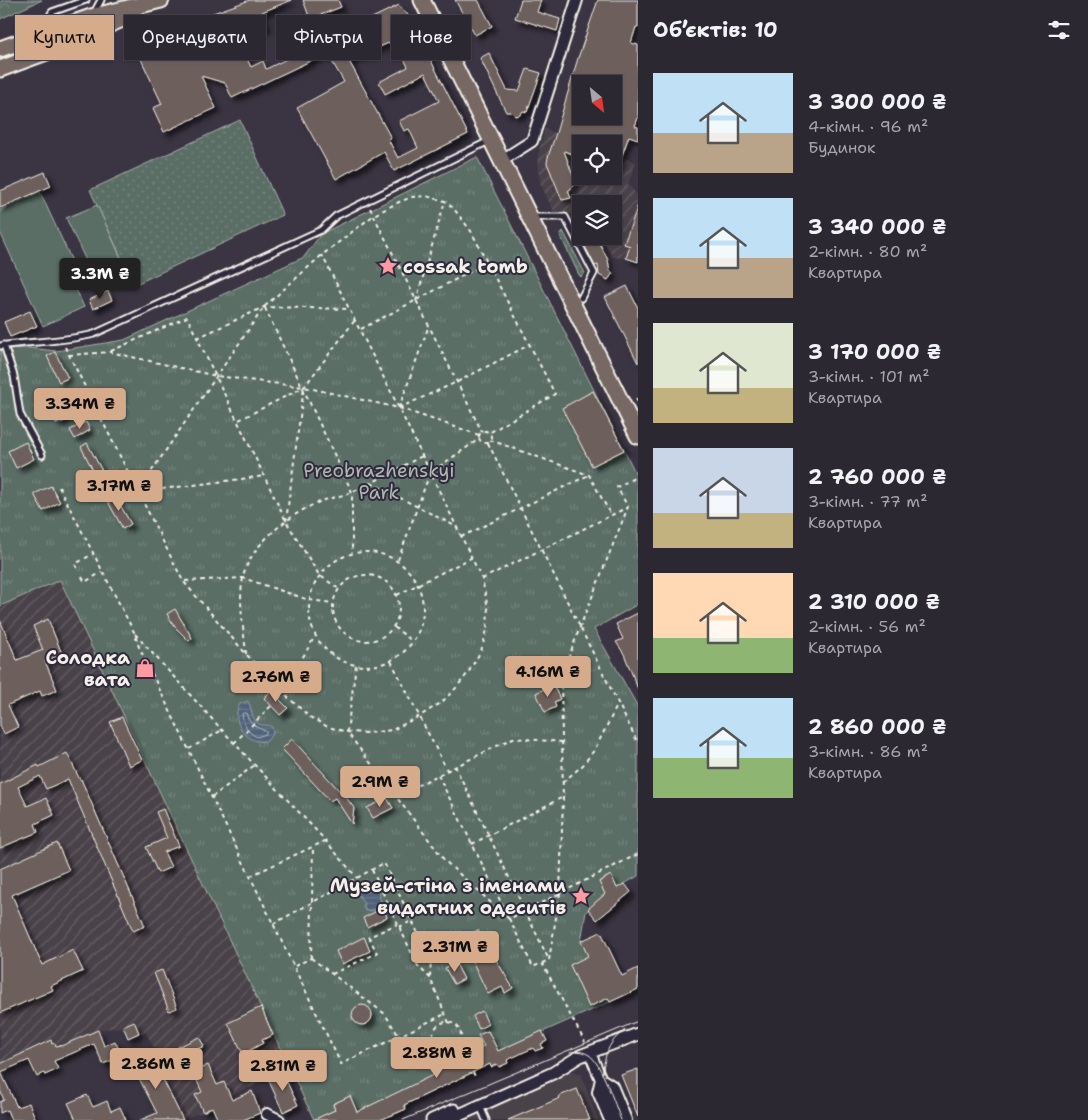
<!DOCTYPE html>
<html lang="uk">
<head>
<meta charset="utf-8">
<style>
	:root { --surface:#2c2832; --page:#34303a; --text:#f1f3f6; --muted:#a6a6ac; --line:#48444d; --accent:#d6ab8b }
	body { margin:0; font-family:"Shantell Sans",sans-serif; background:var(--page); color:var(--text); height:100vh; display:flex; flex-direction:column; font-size:19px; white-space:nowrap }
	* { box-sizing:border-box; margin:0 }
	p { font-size:16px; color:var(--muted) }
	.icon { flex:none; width:28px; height:28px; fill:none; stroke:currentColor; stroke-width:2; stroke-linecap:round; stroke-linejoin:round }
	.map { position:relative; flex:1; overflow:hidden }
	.details { display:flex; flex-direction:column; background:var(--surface); width:450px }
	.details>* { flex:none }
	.banner { position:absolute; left:15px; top:15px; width:475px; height:45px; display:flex; gap:10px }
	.needle { width:32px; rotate:151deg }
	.fabs { position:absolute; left:572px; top:75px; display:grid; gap:10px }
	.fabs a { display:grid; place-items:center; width:50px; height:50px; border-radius:0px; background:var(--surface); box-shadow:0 1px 4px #0004,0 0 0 1px var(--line); font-size:25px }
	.price { position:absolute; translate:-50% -42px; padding:0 11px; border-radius:5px; background:var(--accent); color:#111; font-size:16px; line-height:32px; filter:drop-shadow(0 1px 2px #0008) }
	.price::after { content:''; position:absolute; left:50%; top:30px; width:15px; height:11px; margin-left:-8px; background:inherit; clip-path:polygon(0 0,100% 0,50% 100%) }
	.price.selected { background:#222; color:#fff }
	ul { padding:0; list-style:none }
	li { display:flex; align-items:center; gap:15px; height:125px; padding:0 15px }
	li span { display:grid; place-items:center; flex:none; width:140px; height:100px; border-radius:0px; color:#555 }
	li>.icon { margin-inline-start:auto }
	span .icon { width:60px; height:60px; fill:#fffc; stroke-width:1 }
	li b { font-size:21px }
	h2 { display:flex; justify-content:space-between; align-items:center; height:60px; padding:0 15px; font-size:21px }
	.chip { padding:0 18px; border-radius:0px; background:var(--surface); box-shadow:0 1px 4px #0004,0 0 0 1px var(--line); font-size:18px; line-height:45px }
	.chip.selected { background:var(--accent); color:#111 }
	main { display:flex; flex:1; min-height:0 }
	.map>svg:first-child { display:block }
	.built { fill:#4a424a }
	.industrial { fill:url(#industrial-furrows) }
	.grass { fill:url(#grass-dots); stroke:#a7b0a7 }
	.forest { fill:url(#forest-crowns); stroke:#a7b0a7 }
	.park { fill:url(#park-tufts); stroke:#a7b0a7 }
	.pitch { fill:#5a6e66; stroke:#a7b0a7 }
	.water { fill:url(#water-rules); stroke:#929ba6 }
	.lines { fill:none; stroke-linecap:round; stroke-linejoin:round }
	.shore { stroke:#b2b8bc; stroke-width:1 }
	.building { fill:#6d605c; stroke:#f4f1e8; fill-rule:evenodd; filter:url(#shadow) }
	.service-casing { stroke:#f4f1e8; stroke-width:9 }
	.minor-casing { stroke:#f4f1e8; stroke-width:14 }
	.tertiary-casing { stroke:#f4f1e8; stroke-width:15 }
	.primary-casing { stroke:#f4f1e8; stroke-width:19 }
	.path { stroke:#f4f1e8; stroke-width:2; stroke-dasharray:4 4; stroke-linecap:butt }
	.service { stroke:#2f2a3d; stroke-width:5 }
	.minor { stroke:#2f2a3d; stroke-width:10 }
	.tertiary { stroke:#2f2a3d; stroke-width:11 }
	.primary { stroke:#776864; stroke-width:15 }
	.tram { stroke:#f4f1e8; stroke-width:1 }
	.labels { text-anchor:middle; stroke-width:4; stroke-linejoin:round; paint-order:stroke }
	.poi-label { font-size:19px; font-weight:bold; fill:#f4f1e8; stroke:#2f2a3d; text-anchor:end }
	.park-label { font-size:19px; fill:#afb6ae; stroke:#2f2a3d }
</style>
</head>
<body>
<main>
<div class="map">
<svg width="638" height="1120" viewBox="0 0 638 1120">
	<defs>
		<pattern id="industrial-furrows" width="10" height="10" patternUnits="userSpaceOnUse" patternTransform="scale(1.25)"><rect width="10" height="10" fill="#4a424a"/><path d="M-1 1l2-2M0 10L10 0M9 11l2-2" fill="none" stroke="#655e64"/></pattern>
		<pattern id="grass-dots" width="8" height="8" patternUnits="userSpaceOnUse" patternTransform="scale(1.25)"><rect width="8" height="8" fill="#5a6e66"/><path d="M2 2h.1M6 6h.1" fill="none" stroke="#72837c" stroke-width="1.8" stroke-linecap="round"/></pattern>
		<pattern id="forest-crowns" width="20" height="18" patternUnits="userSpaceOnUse" patternTransform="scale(1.25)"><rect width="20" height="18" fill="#5a6e66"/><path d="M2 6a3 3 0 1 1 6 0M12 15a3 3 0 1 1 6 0" fill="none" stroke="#72837c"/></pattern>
		<pattern id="park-tufts" width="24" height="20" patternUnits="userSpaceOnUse" patternTransform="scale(1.25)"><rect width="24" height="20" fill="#5a6e66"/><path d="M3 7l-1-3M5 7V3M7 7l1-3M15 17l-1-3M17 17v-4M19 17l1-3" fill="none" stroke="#72837c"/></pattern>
		<pattern id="water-rules" width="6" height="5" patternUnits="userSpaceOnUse" patternTransform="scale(1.25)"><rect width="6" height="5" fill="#50627a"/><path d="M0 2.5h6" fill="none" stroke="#6a798d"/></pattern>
		<filter id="shadow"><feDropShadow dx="4.5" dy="4.5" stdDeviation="2.5" flood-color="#0009"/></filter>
	</defs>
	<rect width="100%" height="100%" fill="#3b3543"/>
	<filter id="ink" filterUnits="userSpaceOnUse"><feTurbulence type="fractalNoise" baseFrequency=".02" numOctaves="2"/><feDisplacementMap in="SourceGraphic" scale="10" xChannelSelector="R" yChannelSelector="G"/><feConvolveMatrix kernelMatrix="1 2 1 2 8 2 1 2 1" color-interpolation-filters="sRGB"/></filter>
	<g filter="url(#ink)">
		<path class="built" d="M568,1069L581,1074L598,1120H453Z"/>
		<path class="industrial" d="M545,129L581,144V176H614V154L636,162L628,184L638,196V203L624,243L630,246L626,258L612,257L602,236H614V204H581V214H555L540,183L538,155Z
			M60,579L291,1069L230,1096L224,1082L217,1085L208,1065L193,1072L202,1092L195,1095L203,1112L182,1119L153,1059L159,1056L146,1033H139L128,1038L122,1027L98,1030L61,1046L60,1045L56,1046L55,1043L52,1044L50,1041L0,1064V606Z"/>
		<path class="grass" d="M240,120L283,215L134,285L90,190Z
			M563,231L585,273L581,277L579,275L560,235Z"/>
		<path class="forest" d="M3,0H42L0,19V2Z"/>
		<path class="park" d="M477,157L638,478V604L594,629L638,707V876L617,888L611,875L599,881L605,894L586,912L581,941L610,1002L477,1061L480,1069L405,1105L406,1109L392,1116L357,1112L350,1096L333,1104L335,1110L314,1120L60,580L0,606V351L6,349L29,348L56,351L124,340L304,257L321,234Z"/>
		<path class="pitch" d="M40,192L72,261L65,265L84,307L43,326L0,232V210Z
			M97,205L125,267L95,280L66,218Z"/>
		<path class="water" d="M248,701C252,708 251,719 259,724C264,726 267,724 272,727L273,733L267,741C248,746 229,721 240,704Z
			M373,885L377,886L381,902L374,910L365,911L364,904L358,894L361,891L369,892Z"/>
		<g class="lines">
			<path class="shore" d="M244,713H246C249,723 256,728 266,731V734L257,737C248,733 243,724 242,714Z"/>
		</g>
		<path class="building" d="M250,0H292L262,12L267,27L258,31V29L236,36L251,67L263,61L266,69L399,5L408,15L468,134L394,171L384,152L336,179L297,108L344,82L327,53L232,98L225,83L201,76L216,108L164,132L153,108L162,104L133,42L159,30L161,34L179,25ZM395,40L408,67L379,82L385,94L425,73L439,101L399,121L404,131L409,129L418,148L398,158L388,139L391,138L349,61Z
			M303,0H338L341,7L310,19Z
			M455,0H478L492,26L475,35Z
			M521,0H541L537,12L560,19L557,31L515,18Z
			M598,0H638V28L636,27L631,43L638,45V118L635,126L638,127V139L629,136L615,175H614V144H581V157L564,151L576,184L568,191L571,198L562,200L547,163L548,157L556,133L578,58ZM581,84H614V116H581Z
			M489,53L507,90L519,91L527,69L541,73L527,112L523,111L520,115L515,116L511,112H506L480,58Z
			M45,172L51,186L0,208V191Z
			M638,205V262L626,258L630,246L624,244Z
			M581,223V236H596L608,260L610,271L613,273L608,280L599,275L598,265L595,266L575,227Z
			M627,286L638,308V363L605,297Z
			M108,291L112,300L93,309L89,300Z
			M30,311L37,326L10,337L4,322Z
			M55,352L68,378L59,382L47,356Z
			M593,391L624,450L592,466L562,408Z
			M63,406L68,420L56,424L51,411Z
			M86,422L90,430L75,439L70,430Z
			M26,442L34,459L16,468L8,451Z
			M87,443L107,480L100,484L81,447Z
			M51,486L60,502L43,511L34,494Z
			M115,496L131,524L123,529L107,500Z
			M175,609L192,638L189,641L175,627L167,614Z
			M638,613V689L624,654L616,642L623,639L616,624Z
			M48,619L62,654L45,661L57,690L42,696L40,691L8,705L18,727L4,734L0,725V620L17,660L43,650L33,626Z
			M553,685L560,699L554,702L556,707L545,712L536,693Z
			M271,691L288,708L280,715L264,698Z
			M122,717L142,760L129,766L110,722Z
			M292,739L348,800L354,808L352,824L335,798L330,801L282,749Z
			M67,753L80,780L81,779L145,926L133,931L68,779L46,789L40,776L18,787L27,806L46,798L54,815L35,824L38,832L0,848V784L38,765L39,767Z
			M387,798L393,808L373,818L367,808Z
			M163,809L179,846L164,852L171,867L158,873L146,847L167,838L156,812Z
			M57,843L69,870L12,895L42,965L73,950L83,971L51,986L53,990L0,1013V869Z
			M611,875L617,888L625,884L631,892L597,920L588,909L605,894L599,882Z
			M383,908L387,917L367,927L363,918Z
			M478,930L513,988L505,993L502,987L488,994L461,938Z
			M601,932L622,976L638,968V989L610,1002L608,998L589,1007L570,965L588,956L581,941Z
			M364,937L370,951L342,964L336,951Z
			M455,962L464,979L454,984L445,968Z
			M162,970L177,1008L169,1011L154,973Z
			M352 1015a10 10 0 1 1 20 0a10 10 0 1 1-20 0Z
			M261,1007L273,1035L262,1040L263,1043L243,1054L228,1023Z
			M482,1011L488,1024L479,1029L473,1016Z
			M134,1021L139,1033L128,1038L123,1026Z
			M98,1030L104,1046L115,1041L122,1056L103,1064L94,1044L54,1061L58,1069L45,1075L44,1073L37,1077L29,1060L1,1072L17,1107L29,1103L36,1120H11L7,1110L0,1113V1102L4,1100L0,1090V1064L51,1040L52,1044L55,1043L56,1046L60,1045L61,1046Z
			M488,1031L498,1051L542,1031L547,1041L541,1044L543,1048L535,1051L533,1048L507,1060L508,1063L499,1067L497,1064L491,1067L490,1064L404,1105L406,1109L380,1120H313L335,1110L333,1104L350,1096L357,1112L433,1075L430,1069L456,1056L457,1059L484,1046L478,1035Z
			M199,1037L204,1046L182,1056L178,1047Z
			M140,1053L145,1063L153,1059L183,1120H140L157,1113L129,1059Z
			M208,1065L217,1085L224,1082L232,1100L252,1091L260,1113L243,1120H218L212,1107L203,1112L195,1095L202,1092L193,1072Z
			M638,1069V1117L621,1075Z
			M282,1072L298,1105L283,1112L268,1079Z
			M577,1089L590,1120H508L560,1098L559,1096Z
			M87,1095L93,1107L107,1101L111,1111L120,1107L126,1120H76L68,1103Z"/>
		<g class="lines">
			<g class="service-casing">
				<path id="service" d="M94,13L101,0
					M40,32L52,12L86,0
					M533,217H565L594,273L581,298
					M4,345L14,376L20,414L42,455
					M0,346C32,341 63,342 94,334L321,230L336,216L489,141
					M480,1106L486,1120"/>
			</g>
			<g class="minor-casing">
				<path id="minor" d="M502,160L532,141L577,0
					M590,1053L618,1120
					M601,1079L612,1086L626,1120
					M601,1079L598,1092L610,1120
					M267,1114L279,1120"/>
			</g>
			<g class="tertiary-casing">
				<path id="tertiary" d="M432,1120L454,1110
					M448,1120L553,1073L580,1056L638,1034"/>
			</g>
			<g class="primary-casing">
				<path id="primary" d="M422,0L638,436
					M42,44L108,25L134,14
					M0,49L91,17L161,0
					M0,69L60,47"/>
			</g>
			<path class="path" d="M370,208L482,432
				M416,301L445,201
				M265,308L352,492V553
				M361,329L487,263
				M197,338L264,307L350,309
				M65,347L183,581L246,654L283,693L310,717L328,727L347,732L368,733L392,730L420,716L442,702L456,688L468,673L481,651L487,630L488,608L482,579L399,408L322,255
				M111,351L187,317L286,521L319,575L339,589
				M69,355L110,352L216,376L304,387L399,408L479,435
				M636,398L638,403
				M399,408L457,382L529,345
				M399,408L428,328
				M239,420L304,387L355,320
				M479 437a6 6 0 1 1 12 0a6 6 0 1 1-12 0Z
				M490,440L589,475L611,515
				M488,443L638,743
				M371,483L457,527
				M59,487L134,632L139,647L341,1064L445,1014
				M138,491L264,307L322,255L374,215L399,202L412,197L426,196L445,201L454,209L471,231L555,394L489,433
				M138,492L265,476
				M286,521L304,387
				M461,537L589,475
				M309 609a57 57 0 1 1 114 0a57 57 0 1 1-114 0Z
				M398,560L430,473L479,439
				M77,568L75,564L93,554
				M333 608a33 33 0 1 1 66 0a33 33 0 1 1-66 0Z
				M82,577L85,582L102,572
				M482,579L628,507
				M185,581L243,578L309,600L333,603
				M397,595L471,558
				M394,627L412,641
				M135,634L222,730L325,840L357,878
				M246,654C244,630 238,602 243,578C249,545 292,512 322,501C332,497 344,496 354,491C377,481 399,468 422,456
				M391,661L447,770
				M356,665L347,732L445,861L509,919L638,854V852
				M279,699L315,636
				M234,743L271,706
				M189,749L222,730
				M455,766L549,960
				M438,775L533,967L549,960
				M563,782L583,765L595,749L618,704
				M396,796L513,738L562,742
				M212,797L256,764
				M472,844L563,797
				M372,870L418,966L430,978L449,1023
				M250,876L325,841
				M273,924L384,863L431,960L430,978
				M399,927L412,921
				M311,958L385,1014L408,1051L435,1042
				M311,958L313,846
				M549,960L560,893L563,797L561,678L580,627L628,507L617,487L638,476
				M542,963L585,1042
				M295,966L311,958
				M332,974L377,953L369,937L397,924
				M433 1036a14 14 0 1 1 28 0a14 14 0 1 1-28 0Z
				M460,1044L465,1056
				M473,1072L476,1079"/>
			<use href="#service" class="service"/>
			<use href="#minor" class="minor"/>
			<use href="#tertiary" class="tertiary"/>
			<use href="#primary" class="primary"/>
			<path class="tram" d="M570,1052C577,1051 583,1051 589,1055C601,1062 615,1105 621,1120
				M602,1074C606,1053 607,1043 625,1030
				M403,1120L638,1021"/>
		</g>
	</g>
	<defs>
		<g id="sight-bare" transform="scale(1.5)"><path d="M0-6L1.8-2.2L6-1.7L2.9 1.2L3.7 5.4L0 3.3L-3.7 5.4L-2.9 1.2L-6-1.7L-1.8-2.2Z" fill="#ff9aa2" stroke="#2f2a3d" stroke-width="2.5" paint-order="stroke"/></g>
		<g id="shop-bare" transform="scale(1.5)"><path d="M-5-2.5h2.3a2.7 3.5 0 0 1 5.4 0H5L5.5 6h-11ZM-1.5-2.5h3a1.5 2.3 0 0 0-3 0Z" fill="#ff9aa2" stroke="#2f2a3d" stroke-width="2.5" paint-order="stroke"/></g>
	</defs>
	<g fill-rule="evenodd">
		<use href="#sight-bare" x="388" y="266"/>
		<use href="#shop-bare" x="145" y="668"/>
		<use href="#sight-bare" x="581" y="896"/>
	</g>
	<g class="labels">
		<g class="poi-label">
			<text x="403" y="273" text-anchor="start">cossak tomb</text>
			<text x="130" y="664">Солодка<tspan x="130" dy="22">вата</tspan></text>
			<text x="566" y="892">Музей-стіна з іменами<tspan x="566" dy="22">видатних одеситів</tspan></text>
		</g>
		<g class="park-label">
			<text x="379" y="477">Preobrazhenskyi<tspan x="379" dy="22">Park</tspan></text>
		</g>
	</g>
</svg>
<div class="fabs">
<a><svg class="needle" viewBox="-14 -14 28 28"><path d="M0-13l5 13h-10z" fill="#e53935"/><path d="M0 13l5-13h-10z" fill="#a6a6ac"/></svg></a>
<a><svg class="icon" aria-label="locate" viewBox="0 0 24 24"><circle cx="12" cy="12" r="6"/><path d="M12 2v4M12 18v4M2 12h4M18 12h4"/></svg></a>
<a><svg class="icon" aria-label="layers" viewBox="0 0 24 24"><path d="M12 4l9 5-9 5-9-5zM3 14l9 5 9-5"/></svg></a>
</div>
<b class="price selected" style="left:100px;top:300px">3.3M ₴</b>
<b class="price" style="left:80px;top:430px">3.34M ₴</b>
<b class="price" style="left:119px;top:512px">3.17M ₴</b>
<b class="price" style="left:548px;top:698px">4.16M ₴</b>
<b class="price" style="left:276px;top:703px">2.76M ₴</b>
<b class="price" style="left:380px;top:808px">2.9M ₴</b>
<b class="price" style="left:455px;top:973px">2.31M ₴</b>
<b class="price" style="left:437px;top:1079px">2.88M ₴</b>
<b class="price" style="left:156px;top:1090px">2.86M ₴</b>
<b class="price" style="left:283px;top:1092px">2.81M ₴</b>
<div class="banner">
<a class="chip selected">Купити</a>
<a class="chip">Орендувати</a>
<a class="chip">Фільтри</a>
<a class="chip">Нове</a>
</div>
</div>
<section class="details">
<h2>Об’єктів: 10<svg class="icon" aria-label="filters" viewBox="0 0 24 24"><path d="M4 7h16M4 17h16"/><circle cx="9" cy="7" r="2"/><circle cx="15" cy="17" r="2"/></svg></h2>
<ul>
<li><span style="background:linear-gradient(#bfe0f5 60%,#b9a48a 0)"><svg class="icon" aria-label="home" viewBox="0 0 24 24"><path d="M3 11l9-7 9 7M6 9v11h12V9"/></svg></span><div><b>3 300 000 ₴</b><p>4-кімн. · 96 m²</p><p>Будинок</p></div></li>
<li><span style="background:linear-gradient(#bfe0f5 60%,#b9a48a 0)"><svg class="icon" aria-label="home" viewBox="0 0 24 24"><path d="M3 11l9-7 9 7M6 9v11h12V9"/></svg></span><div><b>3 340 000 ₴</b><p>2-кімн. · 80 m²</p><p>Квартира</p></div></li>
<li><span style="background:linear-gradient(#dfe7d0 65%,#c2b280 0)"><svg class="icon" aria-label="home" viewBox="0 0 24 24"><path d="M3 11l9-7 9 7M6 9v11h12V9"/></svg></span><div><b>3 170 000 ₴</b><p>3-кімн. · 101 m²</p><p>Квартира</p></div></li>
<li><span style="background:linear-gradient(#c9d6e8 65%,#c2b280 0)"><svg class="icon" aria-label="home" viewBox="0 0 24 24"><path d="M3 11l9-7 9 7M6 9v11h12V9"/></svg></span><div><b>2 760 000 ₴</b><p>3-кімн. · 77 m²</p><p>Квартира</p></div></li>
<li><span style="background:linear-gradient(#ffd9b3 65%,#8fb573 0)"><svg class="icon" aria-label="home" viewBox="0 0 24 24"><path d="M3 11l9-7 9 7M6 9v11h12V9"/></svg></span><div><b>2 310 000 ₴</b><p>2-кімн. · 56 m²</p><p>Квартира</p></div></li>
<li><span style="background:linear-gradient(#bfe0f5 60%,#8fb573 0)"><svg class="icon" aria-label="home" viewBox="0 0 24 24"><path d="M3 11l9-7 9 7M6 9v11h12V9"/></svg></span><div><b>2 860 000 ₴</b><p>3-кімн. · 86 m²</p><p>Квартира</p></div></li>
</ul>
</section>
</main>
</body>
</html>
